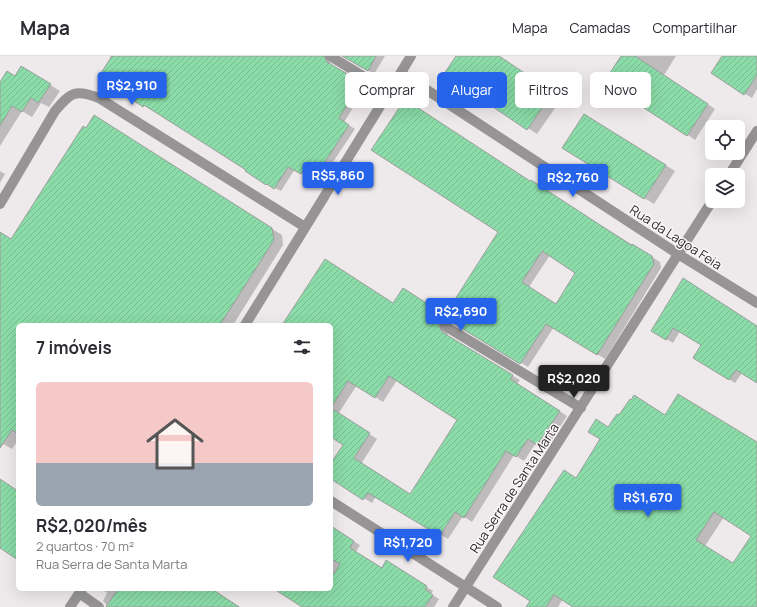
<!DOCTYPE html>
<html lang="pt">
<head>
<meta charset="utf-8">
<style>
	:root { --surface:#fff; --page:#f2f2f3; --text:#2b2b33; --muted:#7c7c81; --line:#e1e1e2; --accent:#2563eb }
	body { margin:0; font-family:Manrope,sans-serif; background:var(--page); color:var(--text); height:100vh; display:flex; flex-direction:column; font-size:15px; white-space:nowrap }
	* { box-sizing:border-box; margin:0 }
	p { font-size:13px; color:var(--muted) }
	.icon { flex:none; width:22px; height:22px; fill:none; stroke:currentColor; stroke-width:2; stroke-linecap:round; stroke-linejoin:round }
	.map { position:relative; flex:1; overflow:hidden }
	.sheet { position:absolute; left:16px; top:267px; width:317px; height:268px; display:flex; flex-direction:column; background:var(--surface); border-radius:6px; box-shadow:0 4px 16px #0002 }
	.sheet>* { flex:none }
	.hud { position:absolute; left:345px; top:16px; width:352px; height:36px; display:flex; gap:8px }
	.controls { position:absolute; left:705px; top:64px; display:grid; gap:8px }
	.controls a { display:grid; place-items:center; width:40px; height:40px; border-radius:6px; background:var(--surface); box-shadow:0 4px 16px #0002; font-size:20px }
	.price { position:absolute; translate:-50% -34px; padding:0 9px; border-radius:4px; background:var(--accent); color:#fff; font-size:13px; line-height:26px; filter:drop-shadow(0 1px 2px #0008) }
	.price::after { content:''; position:absolute; left:50%; top:24px; width:12px; height:9px; margin-left:-6px; background:inherit; clip-path:polygon(0 0,100% 0,50% 100%) }
	.price.on { background:#222; color:#fff }
	ul { padding:0; list-style:none }
	li { display:grid; align-content:center; gap:8px; height:212px; padding:0 20px }
	li span { display:grid; place-items:center; height:124px; border-radius:6px; color:#555 }
	li>.icon { margin-inline-start:auto }
	span .icon { width:72px; height:72px; fill:#fffc; stroke-width:1 }
	li b { font-size:17px }
	h2 { display:flex; justify-content:space-between; align-items:center; height:48px; padding:0 20px; font-size:17px }
	.tag { padding:0 14px; border-radius:6px; background:var(--surface); box-shadow:0 4px 16px #0002; font-size:14px; line-height:36px }
	.tag.on { background:var(--accent); color:#fff }
	header { display:flex; align-items:center; gap:24px; box-sizing:border-box; height:56px; padding:0 20px; background:var(--surface); border-bottom:1px solid var(--line) }
	header strong { font-size:19px }
	nav { display:flex; gap:22px; margin-inline-start:auto; font-size:14px }
	.map>svg:first-child { display:block }
	.shadow { fill:#0003; fill-rule:evenodd }
	.building { fill:url(#building-hatch); stroke:#9c9f9d; fill-rule:evenodd }
	.lines { fill:none; stroke-linecap:round; stroke-linejoin:round }
	.lane { stroke:#969494; stroke-width:10 }
	.street { stroke:#969494; stroke-width:10 }
	.labels { text-anchor:middle; stroke-width:3; stroke-linejoin:round; paint-order:stroke }
	.street-label { font-size:13px; fill:#2d2b2b; stroke:#fcf8f9 }
</style>
</head>
<body>
<header>
<strong>Mapa</strong>
<nav><a>Mapa</a><a>Camadas</a><a>Compartilhar</a></nav>
</header>
<div class="map">
<svg width="757" height="551" viewBox="0 0 757 551">
	<defs>
		<pattern id="building-hatch" width="6" height="6" patternUnits="userSpaceOnUse"><rect width="6" height="6" fill="#8bdca8"/><path d="M-1 1l2-2M0 6l6-6M5 7l2-2" fill="none" stroke="#78bd91"/></pattern>
	</defs>
	<rect width="100%" height="100%" fill="#eeeaeb"/>
	<path class="shadow" d="M109,0H330L329,4L332,10L366,31L344,66L355,73L325,118L314,111L307,121L295,113L281,135L267,128L246,115L247,113L151,52L150,53L119,34L120,32L100,20L111,1Z
		M344,0H385L374,18Z
		M457,0H498L562,42L537,78L445,18Z
		M623,0H676L664,19L715,53L695,84L688,79Z
		M723,0H757V33L752,42L712,17Z
		M31,17L60,35L49,51L41,47L32,61L22,55L0,90V27Z
		M594,65L675,115L654,148L563,92Z
		M104,66L282,179L283,189L233,269H18V384L12,393L0,386V177L12,184L86,73Z
		M0,115L5,118L0,127Z
		M531,126L660,206L661,212L605,303L554,271L528,311L457,268H449L446,275L449,281L520,324L517,328L567,360L546,393L536,387L524,405L514,399L472,466L463,460L448,483L376,440L372,447L331,422V409L344,389L331,380V269H283L394,248L446,260ZM550,199L577,216L556,249L529,231ZM397,324L458,363L410,439L361,408L377,383L338,358L357,329L383,346Z
		M683,223L757,270V326L742,317L735,327L695,301L702,289L680,275L673,287L652,274Z
		M620,360H666L757,387V551H575L563,543L558,551H530L576,423L609,372ZM724,461L752,479L733,508L705,490Z
		M331,471L360,489L356,496L382,513L393,509L433,535L431,538L439,543L434,551H305L278,533H331Z
		M101,533H211L240,551H106V548L103,545L107,537Z"/>
	<path class="building" d="M112,0H324L327,6L361,26L339,62L349,69L319,115L307,108L301,118L288,111L274,133L267,128L266,129L245,115L246,114L144,49L143,51L118,34L119,33L99,20Z
		M342,0H376L368,15Z
		M456,0H499L553,36L527,74L444,18Z
		M621,0H635L708,48L687,80L604,26Z
		M722,0H757V19L744,39L711,17Z
		M21,10L51,28L38,47L31,42L22,56L12,50L0,70V26L7,15L15,20Z
		M412,48L530,125L531,124L631,189L632,188L652,200L654,208L597,299L546,268L520,308L448,264H445L440,266L439,270L442,276L513,319L510,323L560,355L537,389L528,383L516,401L506,395L464,462L455,456L440,480L368,437L363,444L331,423V407L343,389L331,381V269H282L325,203L393,247L403,232L445,259L498,176L371,94L401,49ZM542,195L575,217L556,248L522,226ZM389,320L457,364L410,438L354,402L370,377L331,352L348,325L375,342Z
		M584,58L666,109L644,143L562,92Z
		M94,59L272,172L274,184L220,269H18V378L12,374L0,392V176L11,183L83,70L86,72Z
		M683,222L757,270V327L736,314L729,324L693,302L701,289L673,272L666,284L651,275Z
		M678,338L757,386V551H573L554,539L546,551H526L530,545L493,521L564,414L576,422L600,383L588,376L596,363L608,371L617,358L619,359L630,343L631,344L634,339L665,359ZM714,456L751,480L733,507L696,484Z
		M0,423L18,435V504L0,492Z
		M331,470L354,485L350,492L382,512L386,504L427,530L425,533L433,539L425,551H302L274,533H331V522L340,508L331,503Z
		M118,533H212L239,551H106Z"/>
	<g class="lines">
		<path class="lane" d="M330,0L389,36
			M445,270L581,352"/>
		<path class="street" d="M401,17L678,198L757,247
			M729,119L757,75
			M0,148L55,55C71,36 75,33 99,42L305,171
			M245,269L411,0
			M331,445L497,551
			M79,537L99,551
			M70,551L82,533
			M453,551L712,145"/>
	</g>
	<g class="labels">
		<g class="street-label">
			<text transform="translate(676 181) rotate(33)" y="5">Rua da Lagoa Feia</text>
			<text transform="translate(514 432) rotate(-57)" y="5">Rua Serra de Santa Marta</text>
		</g>
	</g>
</svg>
<div class="controls">
<a><svg class="icon" aria-label="locate" viewBox="0 0 24 24"><circle cx="12" cy="12" r="6"/><path d="M12 2v4M12 18v4M2 12h4M18 12h4"/></svg></a>
<a><svg class="icon" aria-label="layers" viewBox="0 0 24 24"><path d="M12 4l9 5-9 5-9-5zM3 14l9 5 9-5"/></svg></a>
</div>
<b class="price" style="left:132px;top:50px">R$2,910</b>
<b class="price" style="left:338px;top:140px">R$5,860</b>
<b class="price" style="left:573px;top:142px">R$2,760</b>
<b class="price" style="left:461px;top:276px">R$2,690</b>
<b class="price on" style="left:574px;top:343px">R$2,020</b>
<b class="price" style="left:648px;top:462px">R$1,670</b>
<b class="price" style="left:408px;top:507px">R$1,720</b>
<div class="hud">
<a class="tag">Comprar</a>
<a class="tag on">Alugar</a>
<a class="tag">Filtros</a>
<a class="tag">Novo</a>
</div>
<section class="sheet">
<h2>7 imóveis<svg class="icon" aria-label="filters" viewBox="0 0 24 24"><path d="M4 7h16M4 17h16"/><circle cx="9" cy="7" r="2"/><circle cx="15" cy="17" r="2"/></svg></h2>
<ul>
<li><span style="background:linear-gradient(#f6c9c9 65%,#9aa5b1 0)"><svg class="icon" aria-label="home" viewBox="0 0 24 24"><path d="M3 11l9-7 9 7M6 9v11h12V9"/></svg></span><div><b>R$2,020/mês</b><p>2 quartos · 70 m²</p><p>Rua Serra de Santa Marta</p></div></li>
</ul>
</section>
</div>
</body>
</html>
